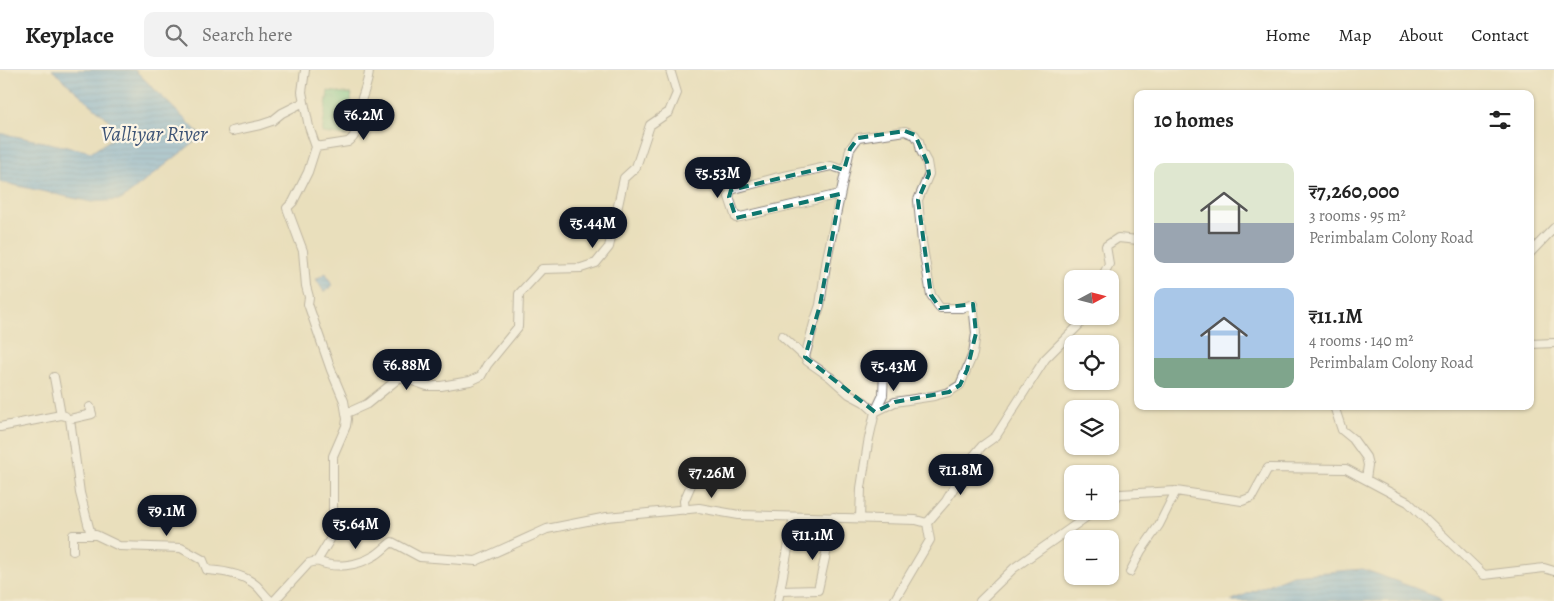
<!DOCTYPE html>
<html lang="en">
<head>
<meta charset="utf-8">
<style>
	:root { --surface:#fff; --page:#f2f2f2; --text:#222; --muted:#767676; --line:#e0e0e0; --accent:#111827 }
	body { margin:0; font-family:Alegreya,serif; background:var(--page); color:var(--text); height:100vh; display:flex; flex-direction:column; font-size:19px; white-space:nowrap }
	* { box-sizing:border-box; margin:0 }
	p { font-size:16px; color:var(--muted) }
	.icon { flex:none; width:28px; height:28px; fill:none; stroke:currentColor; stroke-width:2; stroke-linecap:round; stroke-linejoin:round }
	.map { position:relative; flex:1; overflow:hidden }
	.drawer { position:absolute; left:1134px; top:20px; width:400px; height:320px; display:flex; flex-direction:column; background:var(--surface); border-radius:10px; box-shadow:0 1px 4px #0004 }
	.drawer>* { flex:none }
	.needle { width:32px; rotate:83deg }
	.buttons { position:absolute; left:1064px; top:200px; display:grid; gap:10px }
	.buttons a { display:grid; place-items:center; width:55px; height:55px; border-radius:10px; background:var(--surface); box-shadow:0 1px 4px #0004; font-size:25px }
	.price { position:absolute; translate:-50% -42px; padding:0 11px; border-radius:18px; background:var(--accent); color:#fff; font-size:16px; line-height:32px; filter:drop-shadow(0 1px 2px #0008) }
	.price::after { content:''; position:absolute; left:50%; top:30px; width:15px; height:11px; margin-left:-8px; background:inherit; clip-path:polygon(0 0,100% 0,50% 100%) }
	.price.current { background:#222; color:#fff }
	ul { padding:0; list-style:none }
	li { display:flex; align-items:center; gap:15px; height:125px; padding:0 20px }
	li span { display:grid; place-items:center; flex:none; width:140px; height:100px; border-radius:10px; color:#555 }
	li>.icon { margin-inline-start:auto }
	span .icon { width:60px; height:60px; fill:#fffc; stroke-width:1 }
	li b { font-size:21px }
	h2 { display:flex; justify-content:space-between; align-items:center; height:60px; padding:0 20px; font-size:21px }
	header { display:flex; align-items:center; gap:30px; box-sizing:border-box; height:70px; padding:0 25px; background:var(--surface); border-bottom:1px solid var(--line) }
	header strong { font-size:24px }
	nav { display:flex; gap:28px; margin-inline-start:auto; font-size:18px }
	.search { width:350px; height:45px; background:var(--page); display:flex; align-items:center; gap:12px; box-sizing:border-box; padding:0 18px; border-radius:10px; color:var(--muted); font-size:19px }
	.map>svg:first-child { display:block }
	.park { fill:url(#park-crowns); stroke:#487666 }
	.water { fill:url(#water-rules); stroke:#48688e }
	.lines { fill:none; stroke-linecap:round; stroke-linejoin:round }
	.minor-casing { stroke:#86807c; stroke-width:10 }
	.minor { stroke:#fff; stroke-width:8 }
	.marked { fill:none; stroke:#0f766e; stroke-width:4; stroke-dasharray:10 6; stroke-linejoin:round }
	.labels { text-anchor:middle; stroke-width:4.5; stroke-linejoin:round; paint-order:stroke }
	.water-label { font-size:21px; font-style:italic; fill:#3d5375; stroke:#fcf5e5 }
</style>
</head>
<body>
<header>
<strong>Keyplace</strong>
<div class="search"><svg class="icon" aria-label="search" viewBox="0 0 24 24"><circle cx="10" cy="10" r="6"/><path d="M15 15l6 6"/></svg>Search here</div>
<nav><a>Home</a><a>Map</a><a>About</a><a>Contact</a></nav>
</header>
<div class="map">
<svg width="1554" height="531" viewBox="0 0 1554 531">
	<defs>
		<pattern id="park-crowns" width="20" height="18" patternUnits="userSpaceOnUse" patternTransform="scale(1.25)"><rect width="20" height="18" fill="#6fca91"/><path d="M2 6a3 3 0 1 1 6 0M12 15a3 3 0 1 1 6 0" fill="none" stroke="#60ad7e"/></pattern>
		<pattern id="water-rules" width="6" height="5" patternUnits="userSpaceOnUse" patternTransform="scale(1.25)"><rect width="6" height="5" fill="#6eade1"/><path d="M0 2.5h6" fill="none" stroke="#5a8cb8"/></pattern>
	</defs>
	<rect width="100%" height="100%" fill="#fcf5e5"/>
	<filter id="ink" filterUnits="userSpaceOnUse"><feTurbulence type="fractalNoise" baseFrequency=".02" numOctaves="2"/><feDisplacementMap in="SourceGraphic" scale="10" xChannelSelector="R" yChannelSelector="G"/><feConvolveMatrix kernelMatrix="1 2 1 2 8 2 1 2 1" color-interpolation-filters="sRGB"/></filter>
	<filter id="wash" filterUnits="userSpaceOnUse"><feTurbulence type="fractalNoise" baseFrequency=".0096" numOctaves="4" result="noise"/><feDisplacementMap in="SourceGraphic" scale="20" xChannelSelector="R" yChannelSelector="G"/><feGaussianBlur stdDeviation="1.12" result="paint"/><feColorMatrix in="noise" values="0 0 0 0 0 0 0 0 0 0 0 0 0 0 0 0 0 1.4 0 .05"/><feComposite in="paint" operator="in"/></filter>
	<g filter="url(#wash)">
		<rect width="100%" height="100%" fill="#e9dfbc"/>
		<path class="park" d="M328,21L352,24L346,66L322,63Z"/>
		<path class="water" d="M52,0H135L202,66L121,130L91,132L0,112V63L92,82L122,62Z
			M326,203L332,216L324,222L316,209Z
			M1363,499L1439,527L1442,531H1230L1292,505Z"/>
	</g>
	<g filter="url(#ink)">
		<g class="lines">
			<g class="minor-casing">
				<path id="minor" d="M305,0L302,22L309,57L316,77L308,102L293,132L287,138L303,181L306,216L309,227L308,234L331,300L344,331L347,349L346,356L333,386V445L331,468L317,491
					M232,61L260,55L272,51L282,43L304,32
					M316,77L348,72C361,64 357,44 361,31C364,21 369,10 369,0
					M840,124L736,148L729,127L731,120L775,108L831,96L844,100
					M1530,183L1554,158
					M1101,209L1109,194L1106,176L1118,168L1138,170
					M782,266L805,287
					M1530,274L1554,273
					M54,307L61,345L65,346
					M1334,336L1342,360L1353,369L1366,387L1368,395L1366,409
					M90,337L92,344L70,349L80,423L91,465
					M875,342L883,325L884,301C895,295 902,299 912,304
					M347,343L367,334L399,308H404L427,316H441L470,311L481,306L487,295L518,257L519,224L542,199L581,198L596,193L609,177L624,108L636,97L650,55L669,42L677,23L670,0
					M0,357L61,345
					M972,388L982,376L996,366L1045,289L1079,255L1084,246
					M1110,431L1120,424L1176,421L1242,431L1252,427L1268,398L1346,399L1408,432L1484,505L1544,498L1554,501
					M685,440L684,431L691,415
					M860,448L861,418L868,373L875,342L864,332L849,324L830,307L807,291L805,287L814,253L820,235L827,188L850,79L858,68L905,61L915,65L919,71L921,81L927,92L929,104L918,130L922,172L931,225L940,238H962L973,234L976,263L973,284L960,315L949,322L934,326L895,332L875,342
					M927,453L946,431L970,390L975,386
					M73,481V465H96L119,476L181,478L203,490L207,500C224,501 244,504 257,516C262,521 266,527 271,531
					M1130,502L1141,481L1159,455L1176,421
					M780,521L818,520L834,447
					M274,531L309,493L317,491C335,499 357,496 374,486C380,483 386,476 392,472L420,487L476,491L547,459L607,447L699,438L739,445L916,450L927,453L930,470L894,531
					M778,531L794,447
					M980,531L1014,498L1095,441"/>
			</g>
			<use href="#minor" class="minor"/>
		</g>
	</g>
	<path d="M0 0H1554V531H0ZM905,61L915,65L927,92L929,104L918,130L931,225L940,238L973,234L976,263L967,300L960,315L949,322L895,332L875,342L805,287L820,235L840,124L736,148L729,127L731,120L831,96L844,100L850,79L858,68Z" fill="#e9dfbc" fill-opacity=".55" fill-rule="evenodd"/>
	<path class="marked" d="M905,61L915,65L927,92L929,104L918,130L931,225L940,238L973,234L976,263L967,300L960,315L949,322L895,332L875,342L805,287L820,235L840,124L736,148L729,127L731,120L831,96L844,100L850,79L858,68Z"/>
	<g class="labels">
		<g class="water-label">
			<text x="154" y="71">Valliyar River</text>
		</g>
	</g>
</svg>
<div class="buttons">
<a><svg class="needle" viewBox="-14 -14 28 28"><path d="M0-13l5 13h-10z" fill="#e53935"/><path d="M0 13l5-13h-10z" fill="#767676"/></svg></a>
<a><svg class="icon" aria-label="locate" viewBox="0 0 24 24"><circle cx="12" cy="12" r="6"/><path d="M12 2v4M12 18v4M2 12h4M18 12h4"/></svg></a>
<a><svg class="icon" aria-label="layers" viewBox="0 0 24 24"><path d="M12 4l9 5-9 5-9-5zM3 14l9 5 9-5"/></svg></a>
<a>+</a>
<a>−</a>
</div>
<b class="price" style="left:364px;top:71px">₹6.2M</b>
<b class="price" style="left:718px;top:129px">₹5.53M</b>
<b class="price" style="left:593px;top:179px">₹5.44M</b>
<b class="price" style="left:407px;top:321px">₹6.88M</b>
<b class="price" style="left:894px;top:322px">₹5.43M</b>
<b class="price" style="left:961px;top:426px">₹11.8M</b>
<b class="price current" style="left:712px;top:429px">₹7.26M</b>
<b class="price" style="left:167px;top:467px">₹9.1M</b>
<b class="price" style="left:356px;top:480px">₹5.64M</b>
<b class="price" style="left:813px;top:491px">₹11.1M</b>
<section class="drawer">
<h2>10 homes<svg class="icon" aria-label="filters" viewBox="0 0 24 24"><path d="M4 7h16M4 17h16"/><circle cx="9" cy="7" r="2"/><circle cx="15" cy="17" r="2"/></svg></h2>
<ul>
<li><span style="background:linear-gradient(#dfe7d0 60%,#9aa5b1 0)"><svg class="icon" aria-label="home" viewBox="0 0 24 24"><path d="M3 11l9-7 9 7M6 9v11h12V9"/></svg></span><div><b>₹7,260,000</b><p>3 rooms · 95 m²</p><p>Perimbalam Colony Road</p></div></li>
<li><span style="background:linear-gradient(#a9c7e8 70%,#7fa58c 0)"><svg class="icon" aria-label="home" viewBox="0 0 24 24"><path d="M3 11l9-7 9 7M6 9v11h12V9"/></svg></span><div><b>₹11.1M</b><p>4 rooms · 140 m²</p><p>Perimbalam Colony Road</p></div></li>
</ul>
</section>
</div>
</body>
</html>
